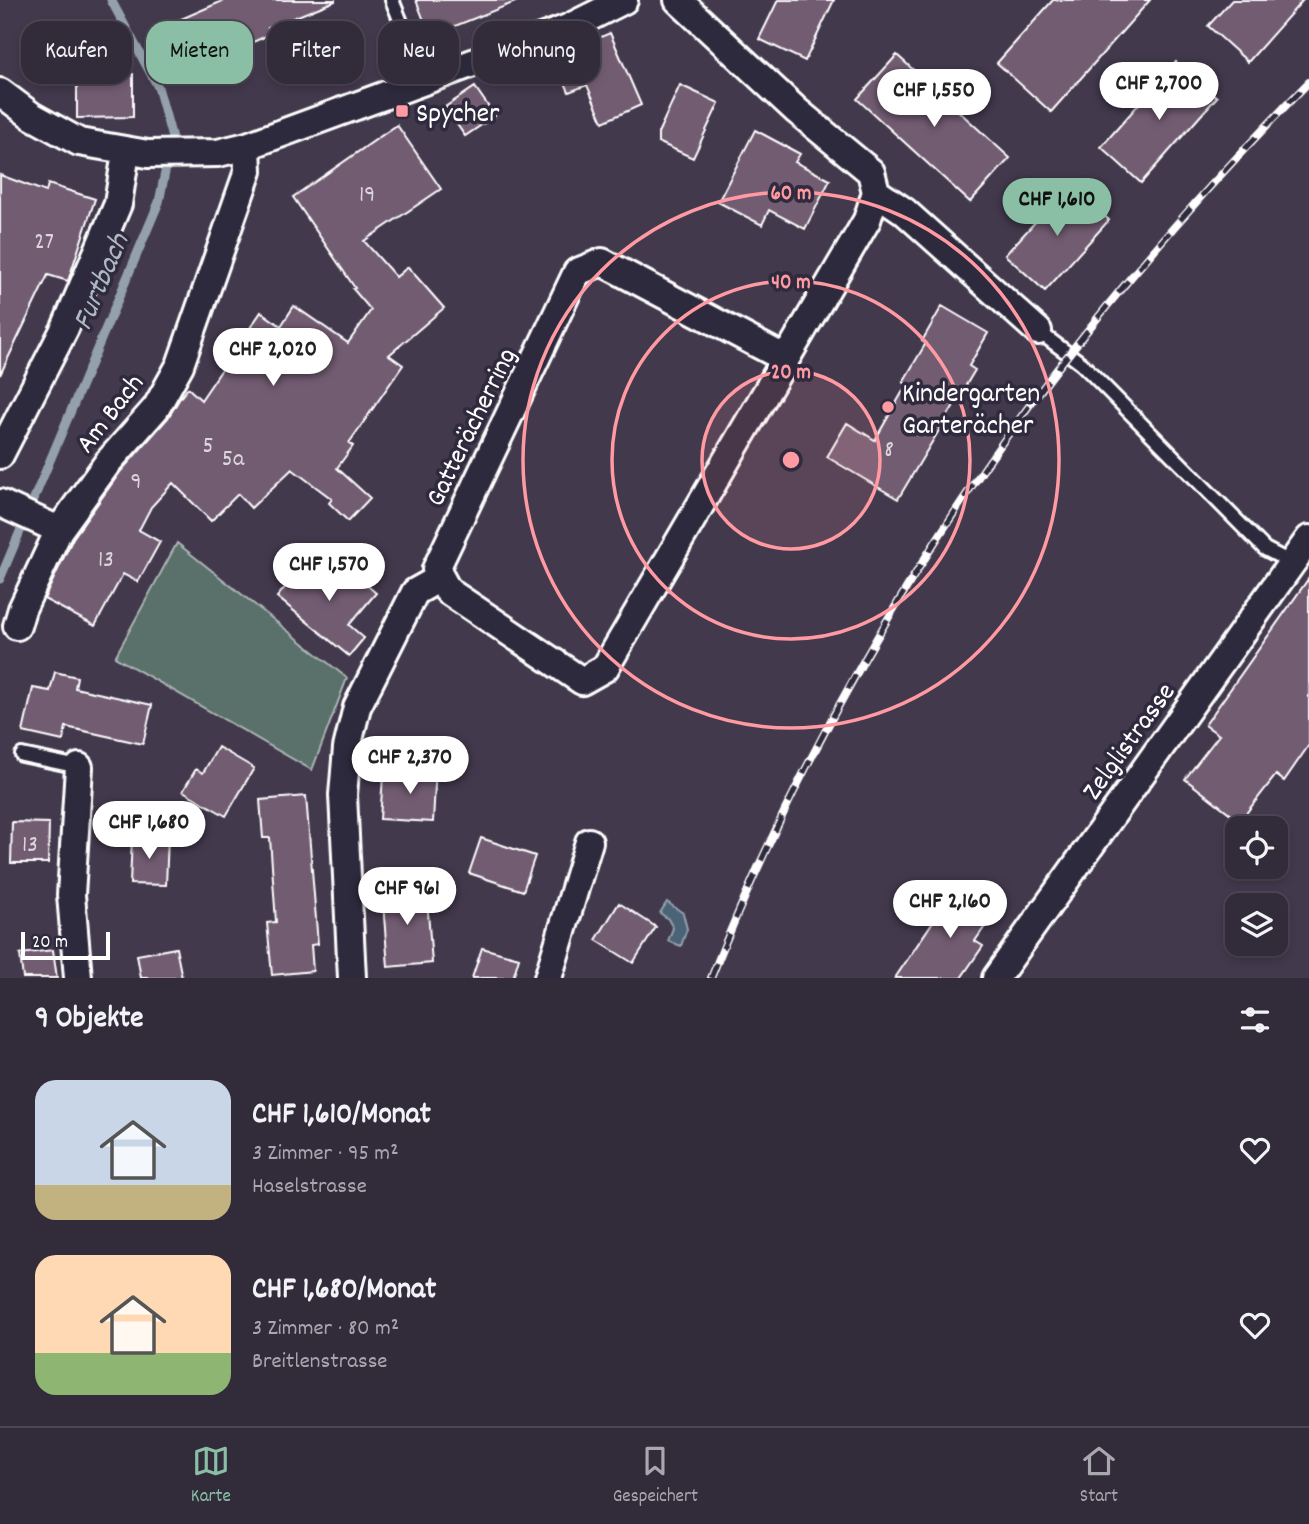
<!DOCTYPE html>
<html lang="de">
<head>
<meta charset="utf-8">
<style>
	:root { --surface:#322b3a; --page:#3d3745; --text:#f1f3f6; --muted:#a8a7af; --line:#4d4754; --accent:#8abfa5 }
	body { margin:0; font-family:Dekko,sans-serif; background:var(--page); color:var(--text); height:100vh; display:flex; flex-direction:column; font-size:26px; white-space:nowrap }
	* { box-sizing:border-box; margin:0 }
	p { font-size:23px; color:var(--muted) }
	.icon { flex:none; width:38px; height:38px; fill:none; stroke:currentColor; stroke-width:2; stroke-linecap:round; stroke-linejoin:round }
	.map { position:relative; height:978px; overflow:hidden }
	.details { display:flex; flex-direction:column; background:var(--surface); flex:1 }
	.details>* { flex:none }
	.top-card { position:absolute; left:21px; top:21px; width:700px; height:63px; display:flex; gap:14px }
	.controls { position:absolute; left:1225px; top:816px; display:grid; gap:14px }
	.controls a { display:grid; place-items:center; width:63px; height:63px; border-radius:14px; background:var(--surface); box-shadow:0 4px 10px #0003,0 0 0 2px var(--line); font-size:35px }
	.scale { position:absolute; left:21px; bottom:18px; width:89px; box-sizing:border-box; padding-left:7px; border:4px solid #fff; border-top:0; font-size:19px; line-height:24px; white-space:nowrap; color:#fff; -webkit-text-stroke:5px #2f2a3d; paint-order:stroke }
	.price { position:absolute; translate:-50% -60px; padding:0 16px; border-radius:24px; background:#fff; color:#222; font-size:23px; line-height:46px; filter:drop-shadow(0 2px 4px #0008) }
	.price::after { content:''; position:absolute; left:50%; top:42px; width:21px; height:16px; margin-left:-10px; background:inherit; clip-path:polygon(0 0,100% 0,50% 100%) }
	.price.on { background:var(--accent); color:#111 }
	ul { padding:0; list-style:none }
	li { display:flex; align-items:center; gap:21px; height:175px; padding:0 35px }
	li span { display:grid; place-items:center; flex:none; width:196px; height:140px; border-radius:21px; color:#555 }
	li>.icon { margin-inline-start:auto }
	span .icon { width:84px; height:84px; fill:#fffc; stroke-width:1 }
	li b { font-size:30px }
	h2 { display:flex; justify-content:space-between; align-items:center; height:84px; padding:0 35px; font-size:30px }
	.tag { padding:0 24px; border-radius:21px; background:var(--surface); box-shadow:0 4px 10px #0003,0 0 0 2px var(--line); font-size:24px; line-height:63px }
	.tag.on { background:var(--accent); color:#111 }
	.dock { display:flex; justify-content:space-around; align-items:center; height:98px; border-top:2px solid var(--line); background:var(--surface); font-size:19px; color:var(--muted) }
	.dock a { display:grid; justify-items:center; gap:4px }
	.dock .on { color:var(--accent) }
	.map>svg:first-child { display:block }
	.green { fill:#5a6f6a; stroke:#acb7b4; stroke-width:2 }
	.water { fill:#4c6377; stroke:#94a1ad; stroke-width:2 }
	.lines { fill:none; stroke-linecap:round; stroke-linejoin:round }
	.stream { stroke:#94a1ad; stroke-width:9 }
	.building { fill:#725c72; stroke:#fff; stroke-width:2 }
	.service-casing { stroke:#fff; stroke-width:18 }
	.minor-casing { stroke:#fff; stroke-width:32 }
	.service { stroke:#2f2a3d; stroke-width:12 }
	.minor { stroke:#2f2a3d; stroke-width:26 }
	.rail-casing { stroke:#fff; stroke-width:8 }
	.rail { stroke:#2f2a3d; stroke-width:5; stroke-dasharray:16; stroke-linecap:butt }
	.ring { fill:none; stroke:#ff9aa2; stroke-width:3.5 }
	.poi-dot { fill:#ff9aa2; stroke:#2f2a3d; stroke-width:2.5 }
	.labels { text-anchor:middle; stroke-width:7; stroke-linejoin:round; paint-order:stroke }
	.number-label { font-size:24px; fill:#dcd6dc }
	.poi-label { font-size:28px; fill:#fff; stroke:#2f2a3d; text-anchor:start }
	.street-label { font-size:28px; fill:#fff; stroke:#2f2a3d }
	.water-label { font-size:30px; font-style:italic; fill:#aeb9c2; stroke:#2f2a3d }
	.centre { fill:#ff9aa2; stroke:#2f2a3d; stroke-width:3.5 }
	.ring-label { font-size:21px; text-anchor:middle; font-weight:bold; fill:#ff9aa2; stroke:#2f2a3d; stroke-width:7; stroke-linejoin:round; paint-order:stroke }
</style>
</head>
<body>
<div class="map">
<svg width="1309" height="978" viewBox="0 0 1309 978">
	<rect width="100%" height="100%" fill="#43394d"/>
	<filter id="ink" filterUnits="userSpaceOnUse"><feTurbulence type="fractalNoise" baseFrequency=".0143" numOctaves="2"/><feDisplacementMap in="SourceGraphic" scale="14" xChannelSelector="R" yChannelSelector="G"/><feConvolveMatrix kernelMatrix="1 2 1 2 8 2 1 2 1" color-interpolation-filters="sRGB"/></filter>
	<g filter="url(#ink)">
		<path class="green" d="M177,543L347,678L312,770L115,657Z"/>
		<path class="water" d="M667,902L683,913L687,929L681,946L668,941L673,928L668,919L660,913Z"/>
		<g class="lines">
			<path class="stream" d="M0,579L159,202L172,138L158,87L111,0"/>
		</g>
		<path class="building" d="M225,0H335V1L268,28L271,34L179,75L158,29Z
			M416,0H517L518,1L430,36Z
			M778,0H834L805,61L759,39Z
			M1053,0H1150L1051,112L997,63Z
			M1232,0H1303L1248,62L1208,26Z
			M610,33L641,105L603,122L587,85L569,92L554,57Z
			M897,55L1010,158L970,202L857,99Z
			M1176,62L1217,97L1141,183L1101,147Z
			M133,74V117L77,118V75Z
			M680,85L719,103L693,158L658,142V133Z
			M475,87L495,116L465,136L445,107Z
			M397,125L441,189L364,241L396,277L408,267L444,308L389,355L403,365L349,443L353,446L337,468L370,498L348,521L329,503L332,499L292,469L251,508L238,494L211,521L173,483L151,507L139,530L160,542L138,582L123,574L95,626L44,599L73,538L121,471L168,418L180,398L188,388L201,400L261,312L281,326L294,306L348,343L371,310L353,289L355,288L293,197Z
			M755,130L800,154L795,162L830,180L805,229L769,210L762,225L718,202Z
			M0,175L46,192L48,184L95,199L68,281L48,275L0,375Z
			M1070,184L1109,220L1045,291L1005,255Z
			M942,306L988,333L969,366L975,370L898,499L827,457L847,423L875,440L907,384L903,382L926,343L922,341Z
			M306,562L328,581L342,564L376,593L349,625L364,638L349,656L277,597Z
			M1309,578V745L1284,781L1276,775L1240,821L1185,779L1219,735L1205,725Z
			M55,672L77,677L75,688L152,705L143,744L66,727L63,741L23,732L33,688L50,691Z
			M218,747L254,768L226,816L183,791L196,769L203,773Z
			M414,765L436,766L433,822L380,819L383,776L413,778Z
			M306,796L318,944L311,945L313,971L272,975L267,923L276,922L270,838H263L260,800Z
			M12,822L49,823L48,863H11Z
			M132,836L168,837L166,885L130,884Z
			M481,838L535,856L523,891L469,873Z
			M957,886L995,912L975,941L983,946L961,978H895Z
			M426,887L432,963L388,967L382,890Z
			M619,903L656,927L633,963L596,940Z
			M176,948L182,978H141L137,955Z
			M482,948L519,958L513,978H472Z
			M53,950L57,978H23L20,954Z"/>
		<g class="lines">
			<g class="service-casing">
				<path id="service" d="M392,0L425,81
					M1038,331L1082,364L1265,549L1292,563
					M22,755L79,767"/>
			</g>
			<g class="minor-casing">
				<path id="minor" d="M678,0L797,111L871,172L876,192L904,211L1038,331
					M0,92L32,116L79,142L148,154L218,153L247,146L568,28L624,0
					M786,359L602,262L577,272L436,569L448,591L582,681L605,668L867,220L876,192
					M0,455L65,328L118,204L126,152
					M0,503L59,530
					M17,626L22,609L59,530L109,461L156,408L180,365L248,171L247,146
					M78,978L71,895L79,767
					M352,978L343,795L347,748L357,707L415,592L440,578
					M548,978L589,842
					M996,978L1309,539"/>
			</g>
			<use href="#service" class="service"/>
			<use href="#minor" class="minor"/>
			<g class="rail-casing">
				<path id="rail" d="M711,978C795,766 920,544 1061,364C1138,265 1221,171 1309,82"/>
			</g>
			<use href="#rail" class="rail"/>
		</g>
	</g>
	<circle cx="791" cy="460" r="89" fill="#ff9aa2" fill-opacity=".12"/>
	<g class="ring">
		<circle cx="791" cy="460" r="89"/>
		<circle cx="791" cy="460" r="179"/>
		<circle cx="791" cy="460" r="268"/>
	</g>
	<g class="poi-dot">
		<rect x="395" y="104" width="14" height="14" rx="3.5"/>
		<circle cx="888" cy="407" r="7"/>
	</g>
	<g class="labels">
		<g class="number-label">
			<text x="367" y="201">19</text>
			<text x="44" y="248">27</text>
			<text x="208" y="452">5</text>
			<text x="889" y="456">8</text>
			<text x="233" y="465">5a</text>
			<text x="136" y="488">9</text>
			<text x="106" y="566">13</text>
			<text x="30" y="851">13</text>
		</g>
		<g class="poi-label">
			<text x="416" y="121">Spycher</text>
			<text x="902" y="401">Kindergarten<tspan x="902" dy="32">Garterächer</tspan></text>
		</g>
		<g class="street-label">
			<text transform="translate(108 412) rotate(-52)" y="10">Am Bach</text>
			<text transform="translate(469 426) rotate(-64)" y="10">Gatterächerring</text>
			<text transform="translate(1127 740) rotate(-54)" y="10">Zelglistrasse</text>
		</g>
		<g class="water-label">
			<text transform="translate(99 281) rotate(-67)" y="10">Furtbach</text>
		</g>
	</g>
	<circle cx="791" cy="460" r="10" class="centre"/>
	<g class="ring-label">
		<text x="791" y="199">60 m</text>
		<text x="791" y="288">40 m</text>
		<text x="791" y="378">20 m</text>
	</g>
</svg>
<div class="controls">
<a><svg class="icon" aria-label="locate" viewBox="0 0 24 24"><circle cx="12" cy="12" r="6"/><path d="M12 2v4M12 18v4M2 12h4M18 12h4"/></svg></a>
<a><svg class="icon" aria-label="layers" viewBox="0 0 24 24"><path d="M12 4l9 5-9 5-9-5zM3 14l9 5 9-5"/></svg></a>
</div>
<div class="scale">20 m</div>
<b class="price" style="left:1159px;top:122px">CHF 2,700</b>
<b class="price" style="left:934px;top:129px">CHF 1,550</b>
<b class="price on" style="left:1057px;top:238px">CHF 1,610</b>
<b class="price" style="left:273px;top:388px">CHF 2,020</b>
<b class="price" style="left:329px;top:603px">CHF 1,570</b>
<b class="price" style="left:410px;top:796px">CHF 2,370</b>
<b class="price" style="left:149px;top:861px">CHF 1,680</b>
<b class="price" style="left:407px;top:927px">CHF 961</b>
<b class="price" style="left:950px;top:940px">CHF 2,160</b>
<div class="top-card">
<a class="tag">Kaufen</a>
<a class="tag on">Mieten</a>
<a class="tag">Filter</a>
<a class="tag">Neu</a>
<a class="tag">Wohnung</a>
</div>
</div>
<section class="details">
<h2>9 Objekte<svg class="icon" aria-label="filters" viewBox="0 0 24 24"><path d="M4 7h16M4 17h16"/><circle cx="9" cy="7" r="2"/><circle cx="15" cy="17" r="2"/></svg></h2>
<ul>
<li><span style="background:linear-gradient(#c9d6e8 75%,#c2b280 0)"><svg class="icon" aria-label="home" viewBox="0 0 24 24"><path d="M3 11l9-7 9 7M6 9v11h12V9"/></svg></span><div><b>CHF 1,610/Monat</b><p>3 Zimmer · 95 m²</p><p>Haselstrasse</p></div><svg class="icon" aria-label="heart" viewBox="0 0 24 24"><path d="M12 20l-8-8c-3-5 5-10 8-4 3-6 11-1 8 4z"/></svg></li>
<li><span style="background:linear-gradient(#ffd9b3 70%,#8fb573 0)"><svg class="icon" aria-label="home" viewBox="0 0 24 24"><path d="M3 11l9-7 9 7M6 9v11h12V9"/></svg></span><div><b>CHF 1,680/Monat</b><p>3 Zimmer · 80 m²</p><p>Breitlenstrasse</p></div><svg class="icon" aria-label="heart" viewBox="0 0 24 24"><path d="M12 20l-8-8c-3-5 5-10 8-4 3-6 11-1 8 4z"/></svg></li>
</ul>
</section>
<nav class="dock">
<a class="on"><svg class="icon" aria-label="map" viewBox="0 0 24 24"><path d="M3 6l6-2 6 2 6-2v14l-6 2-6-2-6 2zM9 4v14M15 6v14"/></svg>Karte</a>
<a><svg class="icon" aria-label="saved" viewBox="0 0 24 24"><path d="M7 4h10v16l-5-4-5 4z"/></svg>Gespeichert</a>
<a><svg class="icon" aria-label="home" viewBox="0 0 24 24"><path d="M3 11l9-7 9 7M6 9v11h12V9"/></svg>Start</a>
</nav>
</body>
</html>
